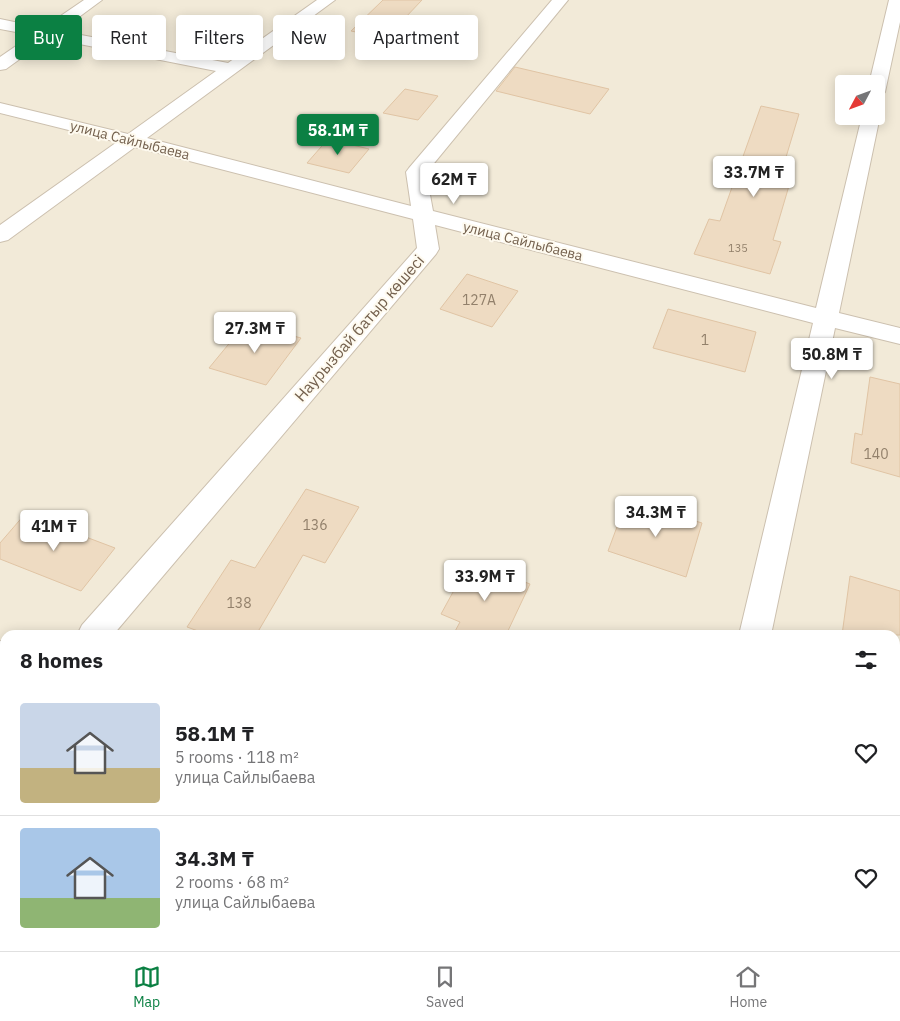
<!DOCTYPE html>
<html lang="en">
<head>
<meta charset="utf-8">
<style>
	:root { --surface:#fff; --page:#f6f6f6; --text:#202124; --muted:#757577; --line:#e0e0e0; --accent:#0b8043 }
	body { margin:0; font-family:"IBM Plex Sans",sans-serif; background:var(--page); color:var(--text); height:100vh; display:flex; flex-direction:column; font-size:19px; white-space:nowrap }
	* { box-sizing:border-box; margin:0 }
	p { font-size:16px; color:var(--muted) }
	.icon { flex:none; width:28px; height:28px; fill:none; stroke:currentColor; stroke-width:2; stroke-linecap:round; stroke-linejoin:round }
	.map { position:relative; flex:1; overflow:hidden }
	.side { position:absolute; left:0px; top:630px; width:900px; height:321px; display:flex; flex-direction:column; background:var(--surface); border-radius:15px 15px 0 0; box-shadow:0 2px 12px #0003 }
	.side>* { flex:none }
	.hud { position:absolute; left:15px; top:15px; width:500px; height:45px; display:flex; gap:10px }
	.needle { width:32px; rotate:229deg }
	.controls { position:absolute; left:835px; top:75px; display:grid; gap:10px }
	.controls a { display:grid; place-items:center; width:50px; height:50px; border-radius:5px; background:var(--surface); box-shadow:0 2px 12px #0003; font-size:25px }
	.price { position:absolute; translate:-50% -42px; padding:0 11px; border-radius:5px; background:#fff; color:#222; font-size:16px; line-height:32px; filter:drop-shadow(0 1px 2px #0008) }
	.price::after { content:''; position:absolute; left:50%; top:30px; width:15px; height:11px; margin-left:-8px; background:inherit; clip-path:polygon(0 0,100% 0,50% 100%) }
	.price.current { background:var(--accent); color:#fff }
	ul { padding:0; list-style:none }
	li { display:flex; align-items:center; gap:15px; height:125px; padding:0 20px }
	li+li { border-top:1px solid var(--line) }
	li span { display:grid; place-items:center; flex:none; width:140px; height:100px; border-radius:5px; color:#555 }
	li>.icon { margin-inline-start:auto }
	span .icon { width:60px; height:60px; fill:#fffc; stroke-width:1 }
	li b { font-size:21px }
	h2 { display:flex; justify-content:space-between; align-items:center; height:60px; padding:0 20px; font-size:21px }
	.tag { padding:0 18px; border-radius:5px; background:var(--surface); box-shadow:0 2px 12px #0003; font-size:18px; line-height:45px }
	.tag.current { background:var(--accent); color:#fff }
	.menu { display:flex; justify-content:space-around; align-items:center; height:70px; border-top:1px solid var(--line); background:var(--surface); font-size:14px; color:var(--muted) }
	.menu a { display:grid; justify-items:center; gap:2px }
	.menu .current { color:var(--accent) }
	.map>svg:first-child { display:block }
	.residential { fill:#f2ead8; fill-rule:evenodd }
	.building { fill:#eedbc2; stroke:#e0c4a4 }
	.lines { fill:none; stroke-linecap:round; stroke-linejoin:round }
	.minor-casing { stroke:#ccc0af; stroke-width:2 }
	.tertiary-casing { stroke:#ccc0af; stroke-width:2 }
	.minor { fill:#fff; fill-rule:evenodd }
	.tertiary { fill:#fff; fill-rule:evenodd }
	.labels { text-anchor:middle; stroke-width:4; stroke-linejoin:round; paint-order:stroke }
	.far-number-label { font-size:11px; fill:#92806b }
	.far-street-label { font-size:14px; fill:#74614e; stroke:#fefaef }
	.number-label { font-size:14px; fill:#92806b }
	.street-label { font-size:16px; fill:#74614e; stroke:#fefaef }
</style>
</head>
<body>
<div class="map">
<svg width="900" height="951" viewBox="0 0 900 951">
	<rect width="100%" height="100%" fill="#fbf7e9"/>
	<path class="residential" d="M0,0H900V951H0ZM844,84H876V116H844ZM5,635H895V946H5Z"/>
	<path class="building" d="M383,0H422L386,38L351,31Z
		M515,67L609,89L590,114L496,91Z
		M405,89L438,96L418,120L383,113Z
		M761,106L799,114L780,177L791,179L773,240L781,242L770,274L694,254L709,219L720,221Z
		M328,139L369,149L349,173L307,163Z
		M467,274L518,291L492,327L440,309Z
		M668,309L756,332L745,372L653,348Z
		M246,323L301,338L266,385L209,368Z
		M870,377L900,384V477L851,463L855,433L862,435Z
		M306,489L359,507L325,563L303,555L256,635H209L187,627L231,560L255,568Z
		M627,500L702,523L686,577L608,551Z
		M25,514L115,548L81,591L0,559V543Z
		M470,561L530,584L506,635H453L460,622L441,614Z
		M850,576L900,591V635H842Z"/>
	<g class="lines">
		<g class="minor-casing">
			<path id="minor" d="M84,0H102L60,31L228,63L317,0H335L147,138L411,206L406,172L409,168L552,0H568L426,173L433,211L816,308L862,116H876L878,112L880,116L839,313L900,328V344L835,328L771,635H739L813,323L435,225L439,249L436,254L113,635H77L82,625L417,248L413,219L135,147L8,240L0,242V225L117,142L0,113V103L128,134L216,71L49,38L6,69L0,70V57L32,35L0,29V19L43,28Z
				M889,0H900V22L885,92L882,96L876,97V84H869Z
				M5,726V764L0,766V728Z
				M667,946H707L706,951H666Z"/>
		</g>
		<g class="tertiary-casing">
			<path id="tertiary" d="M0,641L5,642V672L0,670Z
				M773,946H822L824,951H775Z"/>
		</g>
		<use href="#minor" class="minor"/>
		<use href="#tertiary" class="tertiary"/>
	</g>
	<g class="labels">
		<g class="far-number-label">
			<text x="738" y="252">135</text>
		</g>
		<g class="far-street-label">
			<text transform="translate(130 140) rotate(14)" y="5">улица Сайлыбаева</text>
			<text transform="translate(523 241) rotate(14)" y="5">улица Сайлыбаева</text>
		</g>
		<g class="number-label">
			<text x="479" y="305">127А</text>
			<text x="705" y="345">1</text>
			<text x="876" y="459">140</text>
			<text x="315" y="530">136</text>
			<text x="239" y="608">138</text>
		</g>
		<g class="street-label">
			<text transform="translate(359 328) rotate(-49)" y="6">Наурызбай батыр көшесі</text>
		</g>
	</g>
</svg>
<div class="controls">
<a><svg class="needle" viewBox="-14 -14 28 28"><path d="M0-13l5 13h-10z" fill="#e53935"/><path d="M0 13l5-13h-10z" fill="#757577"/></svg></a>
</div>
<b class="price current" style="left:338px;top:156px">58.1M ₸</b>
<b class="price" style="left:754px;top:198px">33.7M ₸</b>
<b class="price" style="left:454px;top:205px">62M ₸</b>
<b class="price" style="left:255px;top:354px">27.3M ₸</b>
<b class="price" style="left:832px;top:380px">50.8M ₸</b>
<b class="price" style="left:656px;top:538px">34.3M ₸</b>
<b class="price" style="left:54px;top:552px">41M ₸</b>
<b class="price" style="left:485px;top:602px">33.9M ₸</b>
<div class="hud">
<a class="tag current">Buy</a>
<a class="tag">Rent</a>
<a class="tag">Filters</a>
<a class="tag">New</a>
<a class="tag">Apartment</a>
</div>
<section class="side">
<h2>8 homes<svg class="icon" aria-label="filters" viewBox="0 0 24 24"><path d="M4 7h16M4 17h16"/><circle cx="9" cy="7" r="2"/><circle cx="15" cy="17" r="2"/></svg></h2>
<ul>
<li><span style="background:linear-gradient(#c9d6e8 65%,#c2b280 0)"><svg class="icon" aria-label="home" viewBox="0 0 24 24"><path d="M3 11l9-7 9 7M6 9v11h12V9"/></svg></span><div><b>58.1M ₸</b><p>5 rooms · 118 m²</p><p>улица Сайлыбаева</p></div><svg class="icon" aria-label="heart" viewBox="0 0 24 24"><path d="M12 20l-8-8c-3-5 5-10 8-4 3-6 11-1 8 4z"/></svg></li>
<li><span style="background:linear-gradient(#a9c7e8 70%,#8fb573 0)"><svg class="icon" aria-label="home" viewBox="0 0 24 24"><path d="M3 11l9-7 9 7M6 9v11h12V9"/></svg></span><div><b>34.3M ₸</b><p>2 rooms · 68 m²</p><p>улица Сайлыбаева</p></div><svg class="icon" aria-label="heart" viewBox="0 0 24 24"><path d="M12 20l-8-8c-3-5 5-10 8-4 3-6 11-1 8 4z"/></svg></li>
</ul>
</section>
</div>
<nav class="menu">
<a class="current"><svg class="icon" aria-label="map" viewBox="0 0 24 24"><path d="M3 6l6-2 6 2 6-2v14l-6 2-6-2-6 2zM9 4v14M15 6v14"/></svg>Map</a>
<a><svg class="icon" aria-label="saved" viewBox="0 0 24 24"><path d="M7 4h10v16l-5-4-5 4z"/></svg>Saved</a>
<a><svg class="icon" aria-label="home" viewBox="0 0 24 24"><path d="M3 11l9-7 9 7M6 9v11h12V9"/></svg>Home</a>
</nav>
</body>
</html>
